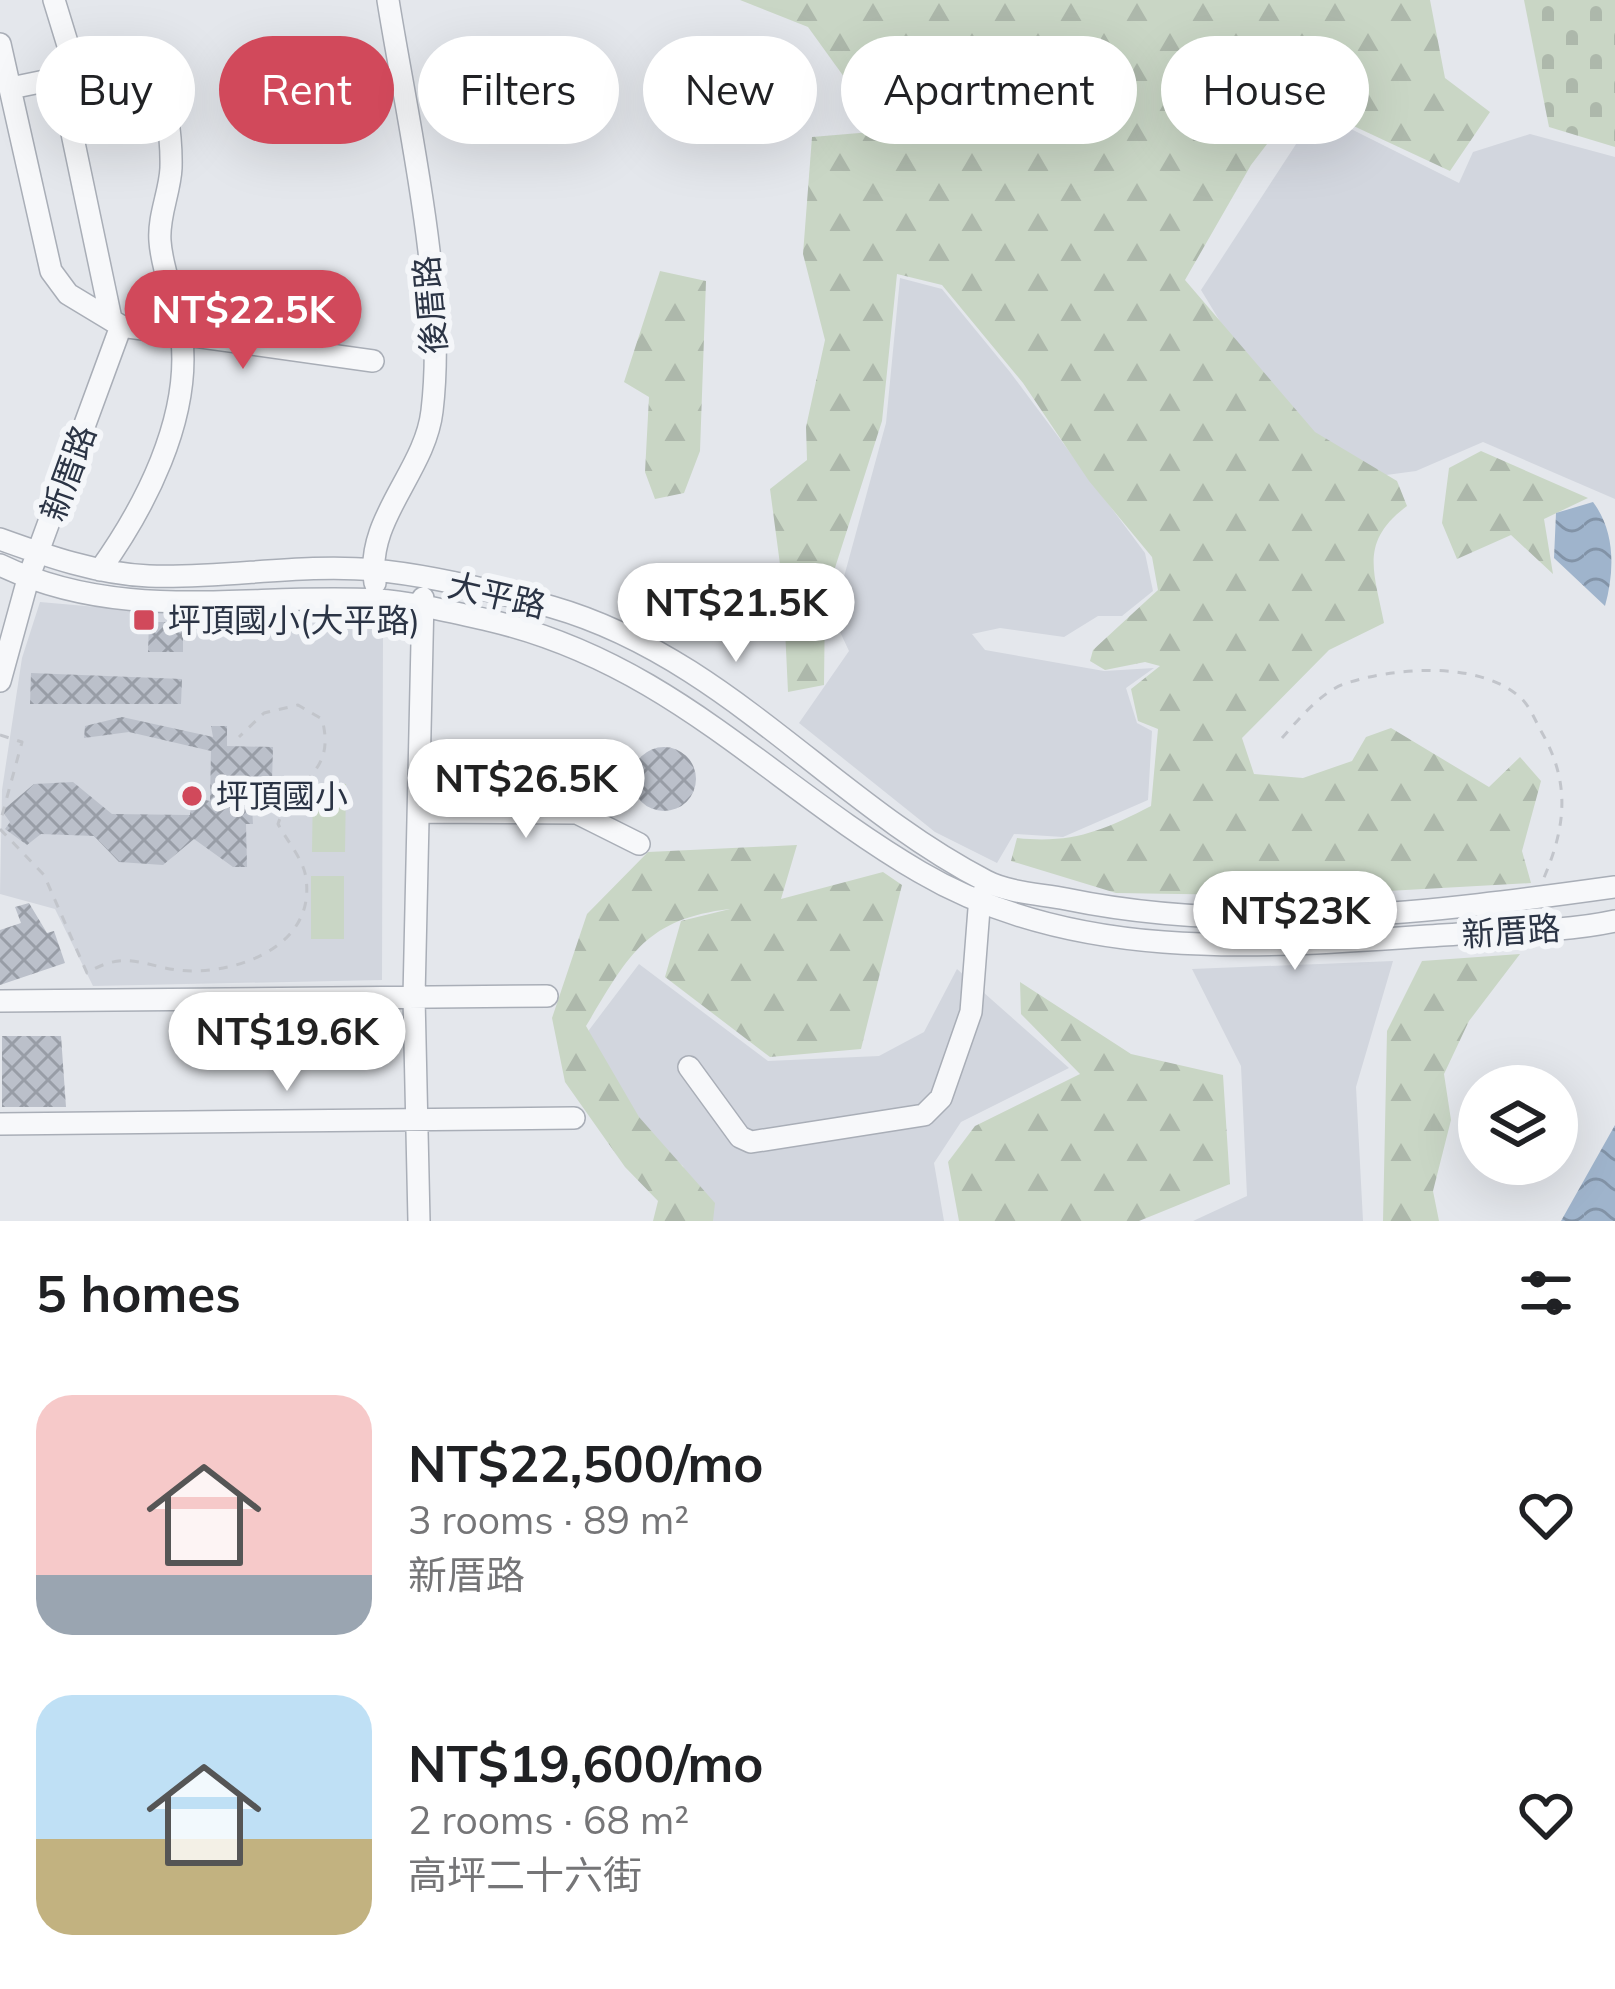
<!DOCTYPE html>
<html lang="en">
<head>
<meta charset="utf-8">
<style>
	:root { --surface:#fff; --page:#f2f2f2; --text:#202124; --muted:#757577; --accent:#d1495b }
	body { margin:0; font-family:Mulish,"Noto Sans TC",sans-serif; background:var(--page); color:var(--text); height:100vh; display:flex; flex-direction:column; font-size:45px; white-space:nowrap }
	* { box-sizing:border-box; margin:0 }
	p { font-size:39px; color:var(--muted) }
	.icon { flex:none; width:66px; height:66px; fill:none; stroke:currentColor; stroke-width:2; stroke-linecap:round; stroke-linejoin:round }
	.map { position:relative; height:1221px; overflow:hidden }
	.details { display:flex; flex-direction:column; background:var(--surface); flex:1 }
	.details>* { flex:none }
	.top-card { position:absolute; left:36px; top:36px; width:1545px; height:108px; display:flex; gap:24px }
	.fabs { position:absolute; left:1458px; top:1065px; display:grid; gap:24px }
	.fabs a { display:grid; place-items:center; width:120px; height:120px; border-radius:50%; background:var(--surface); box-shadow:0 12px 48px #0002; font-size:60px }
	.price { position:absolute; translate:-50% -102px; padding:0 27px; border-radius:42px; background:#fff; color:#222; font-size:39px; line-height:78px; filter:drop-shadow(0 3px 6px #0008) }
	.price::after { content:''; position:absolute; left:50%; top:72px; width:36px; height:27px; margin-left:-18px; background:inherit; clip-path:polygon(0 0,100% 0,50% 100%) }
	.price.on { background:var(--accent); color:#fff }
	ul { padding:0; list-style:none }
	li { display:flex; align-items:center; gap:36px; height:300px; padding:0 36px }
	li span { display:grid; place-items:center; flex:none; width:336px; height:240px; border-radius:36px; color:#555 }
	li>.icon { margin-inline-start:auto }
	span .icon { width:144px; height:144px; fill:#fffc; stroke-width:1 }
	li b { font-size:51px }
	h2 { display:flex; justify-content:space-between; align-items:center; height:144px; padding:0 36px; font-size:51px }
	.chip { padding:0 42px; border-radius:54px; background:var(--surface); box-shadow:0 12px 48px #0002; font-size:42px; line-height:108px }
	.chip.on { background:var(--accent); color:#fff }
	.map>svg:first-child { display:block }
	.built { fill:#d2d6de }
	.green { fill:#c9d6c5 }
	.forest { fill:url(#forest-firs) }
	.cemetery { fill:url(#cemetery-stones) }
	.water { fill:url(#water-waves) }
	.building { fill:url(#building-cross-hatch) }
	.lines { fill:none; stroke-linecap:round; stroke-linejoin:round }
	.minor-casing { stroke:#a9aeb7; stroke-width:24 }
	.path { stroke:#c2c5cb; stroke-width:3; stroke-dasharray:9 9; stroke-linecap:butt }
	.minor { stroke:#f7f8fa; stroke-width:21 }
	.poi-dot { fill:#d1495b; stroke:#f4f6f9; stroke-width:4.5 }
	.labels { text-anchor:middle; stroke-width:12; stroke-linejoin:round; paint-order:stroke }
	.street-label { font-size:33px; fill:#2b3445; stroke:#f4f6f9 }
	.poi-label { font-size:33px; fill:#2b3445; stroke:#f4f6f9; text-anchor:start }
</style>
</head>
<body>
<div class="map">
<svg width="1615" height="1221" viewBox="0 0 1615 1221">
	<defs>
		<pattern id="forest-firs" width="22" height="20" patternUnits="userSpaceOnUse" patternTransform="scale(3)"><rect width="22" height="20" fill="#c9d6c5"/><path d="M5 1l3.5 6h-7zM16 11l3.5 6h-7z" fill="#adb8ab"/></pattern>
		<pattern id="cemetery-stones" width="16" height="16" patternUnits="userSpaceOnUse" patternTransform="scale(3)"><rect width="16" height="16" fill="#c9d6c5"/><path d="M2 7V4a2 2 0 0 1 4 0v3zM10 15v-3a2 2 0 0 1 4 0v3z" fill="#adb8ab"/></pattern>
		<pattern id="water-waves" width="16" height="10" patternUnits="userSpaceOnUse" patternTransform="scale(3)"><rect width="16" height="10" fill="#9fb4cc"/><path d="M0 5q4-4 8 0t8 0" fill="none" stroke="#8293a7"/></pattern>
		<pattern id="building-cross-hatch" width="8" height="8" patternUnits="userSpaceOnUse" patternTransform="scale(3)"><rect width="8" height="8" fill="#bbc0ca"/><path d="M0 0l8 8M0 8l8-8" fill="none" stroke="#989da6"/></pattern>
	</defs>
	<rect width="100%" height="100%" fill="#e4e7ec"/>
	<path class="built" d="M1317,112L1459,183L1473,152L1530,134L1615,157V499L1483,442L1416,471L1319,484L1201,290Z
		M900,278L942,289L1010,372L1145,553L1153,591L1122,616H1098L1064,637L1000,628L972,634L985,650L1104,671L1154,668L1126,688L1137,723L1152,731L1148,800L1063,837L1014,834L997,863L935,832L799,723L849,651L833,617L886,423Z
		M40,602L245,620L365,616L383,631L382,980L93,986L55,909L0,894L2,790L22,658Z
		M1393,961L1356,1087L1363,1221H1193L1247,1196L1241,1066L1192,969Z
		M639,964L768,1061L879,1056L924,1032L957,969L1069,1068L961,1122L934,1163L944,1221H697L683,1166L648,1139L586,1034Z"/>
	<path class="green" d="M313,784H346L345,852H312Z
		M311,876H344V939H311Z"/>
	<path class="forest" d="M740,0H1430L1445,78L1490,112L1450,171L1300,101L1251,165L1185,280L1315,432L1397,481L1407,506C1359,542 1374,571 1384,623L1329,650L1242,738L1254,774L1303,778L1352,761L1366,737L1391,728L1489,787L1520,757L1541,781L1522,851L1531,883L1299,896L1116,893L1011,861L1017,838C1071,844 1103,831 1151,806L1158,729L1138,721L1131,689L1160,666L1145,662L1105,670L1090,661L1093,650L1158,590L1152,557L1089,481L1023,383L942,285L897,274L882,421L825,599L824,685L788,692L783,587L770,489L807,460L806,427L825,340L803,254L812,137L883,131L808,27Z
		M660,271L706,281L700,451L684,493L655,499L645,472L649,397L624,382Z
		M1481,451L1588,498L1544,519L1553,574L1511,535L1457,559L1442,523L1449,468Z
		M797,845L781,899L883,872L902,885L861,1049L770,1057L665,977L681,921L730,909C644,919 628,957 586,1026L639,1117L715,1203L713,1221H653L658,1201L625,1167L565,1082L552,1018L587,914L648,852Z
		M1520,954L1469,1021L1444,1074L1451,1120L1433,1191L1439,1221H1383L1387,1031L1422,961Z
		M1020,982L1131,1054L1223,1075L1230,1184L1139,1221H959L948,1162L975,1126L1080,1074L1021,1014Z"/>
	<path class="cemetery" d="M1524,0H1615V147L1549,127Z"/>
	<path class="water" d="M1593,502C1615,531 1615,570 1605,606L1554,558L1556,513Z
		M1615,1125V1221H1561Z"/>
	<path class="building" d="M149,622H183V652H148Z
		M31,673L182,679L181,704H30Z
		M122,717L213,737L211,726H227V746L273,747L272,782L227,781V804L252,808L253,824H246L247,867H233L194,839L163,865L119,862L94,836L41,834L27,845L5,829L10,822L2,811L34,784L73,782L112,814L190,815L192,797L210,801L211,751L129,732L84,738L85,726Z
		M632 779a32 32 0 1 1 64 0a32 32 0 1 1-64 0Z
		M29,903L47,933L54,931L65,963L0,985V930L21,923L15,907Z
		M2,1036H61L66,1107H2Z"/>
	<g class="lines">
		<g class="minor-casing">
			<path id="minor" d="M54,0L70,52
				M0,44L51,271L68,294L121,326L373,361
				M61,81L111,319
				M11,88L156,58C164,94 172,131 171,168C170,192 158,216 160,241C162,274 179,306 182,340C190,420 145,507 100,570
				M0,539C47,556 98,574 149,576C223,579 301,563 375,570C434,576 495,591 552,607C723,656 833,802 986,881C1009,893 1041,894 1066,899C1244,936 1436,912 1615,887
				M0,565C122,624 247,593 376,600C413,602 456,613 492,621C671,664 770,784 920,872C1078,965 1268,947 1443,935C1500,931 1560,933 1615,921
				M375,583C364,520 425,472 432,411C447,287 408,125 388,0
				M0,681L28,579L121,326
				M419,812L577,813L639,844
				M0,1001L547,996
				M689,1067L740,1137L751,1142L924,1115L941,1098L971,1012L980,896
				M0,1124L574,1118
				M419,1221L414,997L423,598"/>
		</g>
		<path class="path" d="M0,735L22,742L0,823
			M1282,738C1299,719 1320,693 1344,684C1394,667 1481,660 1522,699C1530,707 1536,722 1541,731C1571,783 1566,827 1543,880
			M0,829L44,875L87,973C130,946 150,972 195,971C249,970 319,940 305,873C301,857 286,839 278,824C294,776 337,776 322,719L298,705L264,713L239,737"/>
		<use href="#minor" class="minor"/>
	</g>
	<g class="poi-dot">
		<rect x="132" y="608" width="24" height="24" rx="6"/>
		<circle cx="192" cy="796" r="12"/>
	</g>
	<g class="labels">
		<g class="street-label">
			<text transform="translate(430 305) rotate(-95)" y="12">後厝路</text>
			<text transform="translate(68 473) rotate(-70)" y="12">新厝路</text>
			<text transform="translate(497 595) rotate(13)" y="12">大平路</text>
			<text transform="translate(1511 931) rotate(-4)" y="12">新厝路</text>
		</g>
		<g class="poi-label">
			<text x="168" y="632">坪頂國小(大平路)</text>
			<text x="216" y="808">坪頂國小</text>
		</g>
	</g>
</svg>
<div class="fabs">
<a><svg class="icon" aria-label="layers" viewBox="0 0 24 24"><path d="M12 4l9 5-9 5-9-5zM3 14l9 5 9-5"/></svg></a>
</div>
<b class="price on" style="left:243px;top:372px">NT$22.5K</b>
<b class="price" style="left:736px;top:665px">NT$21.5K</b>
<b class="price" style="left:526px;top:841px">NT$26.5K</b>
<b class="price" style="left:1295px;top:973px">NT$23K</b>
<b class="price" style="left:287px;top:1094px">NT$19.6K</b>
<div class="top-card">
<a class="chip">Buy</a>
<a class="chip on">Rent</a>
<a class="chip">Filters</a>
<a class="chip">New</a>
<a class="chip">Apartment</a>
<a class="chip">House</a>
</div>
</div>
<section class="details">
<h2>5 homes<svg class="icon" aria-label="filters" viewBox="0 0 24 24"><path d="M4 7h16M4 17h16"/><circle cx="9" cy="7" r="2"/><circle cx="15" cy="17" r="2"/></svg></h2>
<ul>
<li><span style="background:linear-gradient(#f6c9c9 75%,#9aa5b1 0)"><svg class="icon" aria-label="home" viewBox="0 0 24 24"><path d="M3 11l9-7 9 7M6 9v11h12V9"/></svg></span><div><b>NT$22,500/mo</b><p>3 rooms · 89 m²</p><p>新厝路</p></div><svg class="icon" aria-label="heart" viewBox="0 0 24 24"><path d="M12 20l-8-8c-3-5 5-10 8-4 3-6 11-1 8 4z"/></svg></li>
<li><span style="background:linear-gradient(#bfe0f5 60%,#c2b280 0)"><svg class="icon" aria-label="home" viewBox="0 0 24 24"><path d="M3 11l9-7 9 7M6 9v11h12V9"/></svg></span><div><b>NT$19,600/mo</b><p>2 rooms · 68 m²</p><p>高坪二十六街</p></div><svg class="icon" aria-label="heart" viewBox="0 0 24 24"><path d="M12 20l-8-8c-3-5 5-10 8-4 3-6 11-1 8 4z"/></svg></li>
</ul>
</section>
</body>
</html>
